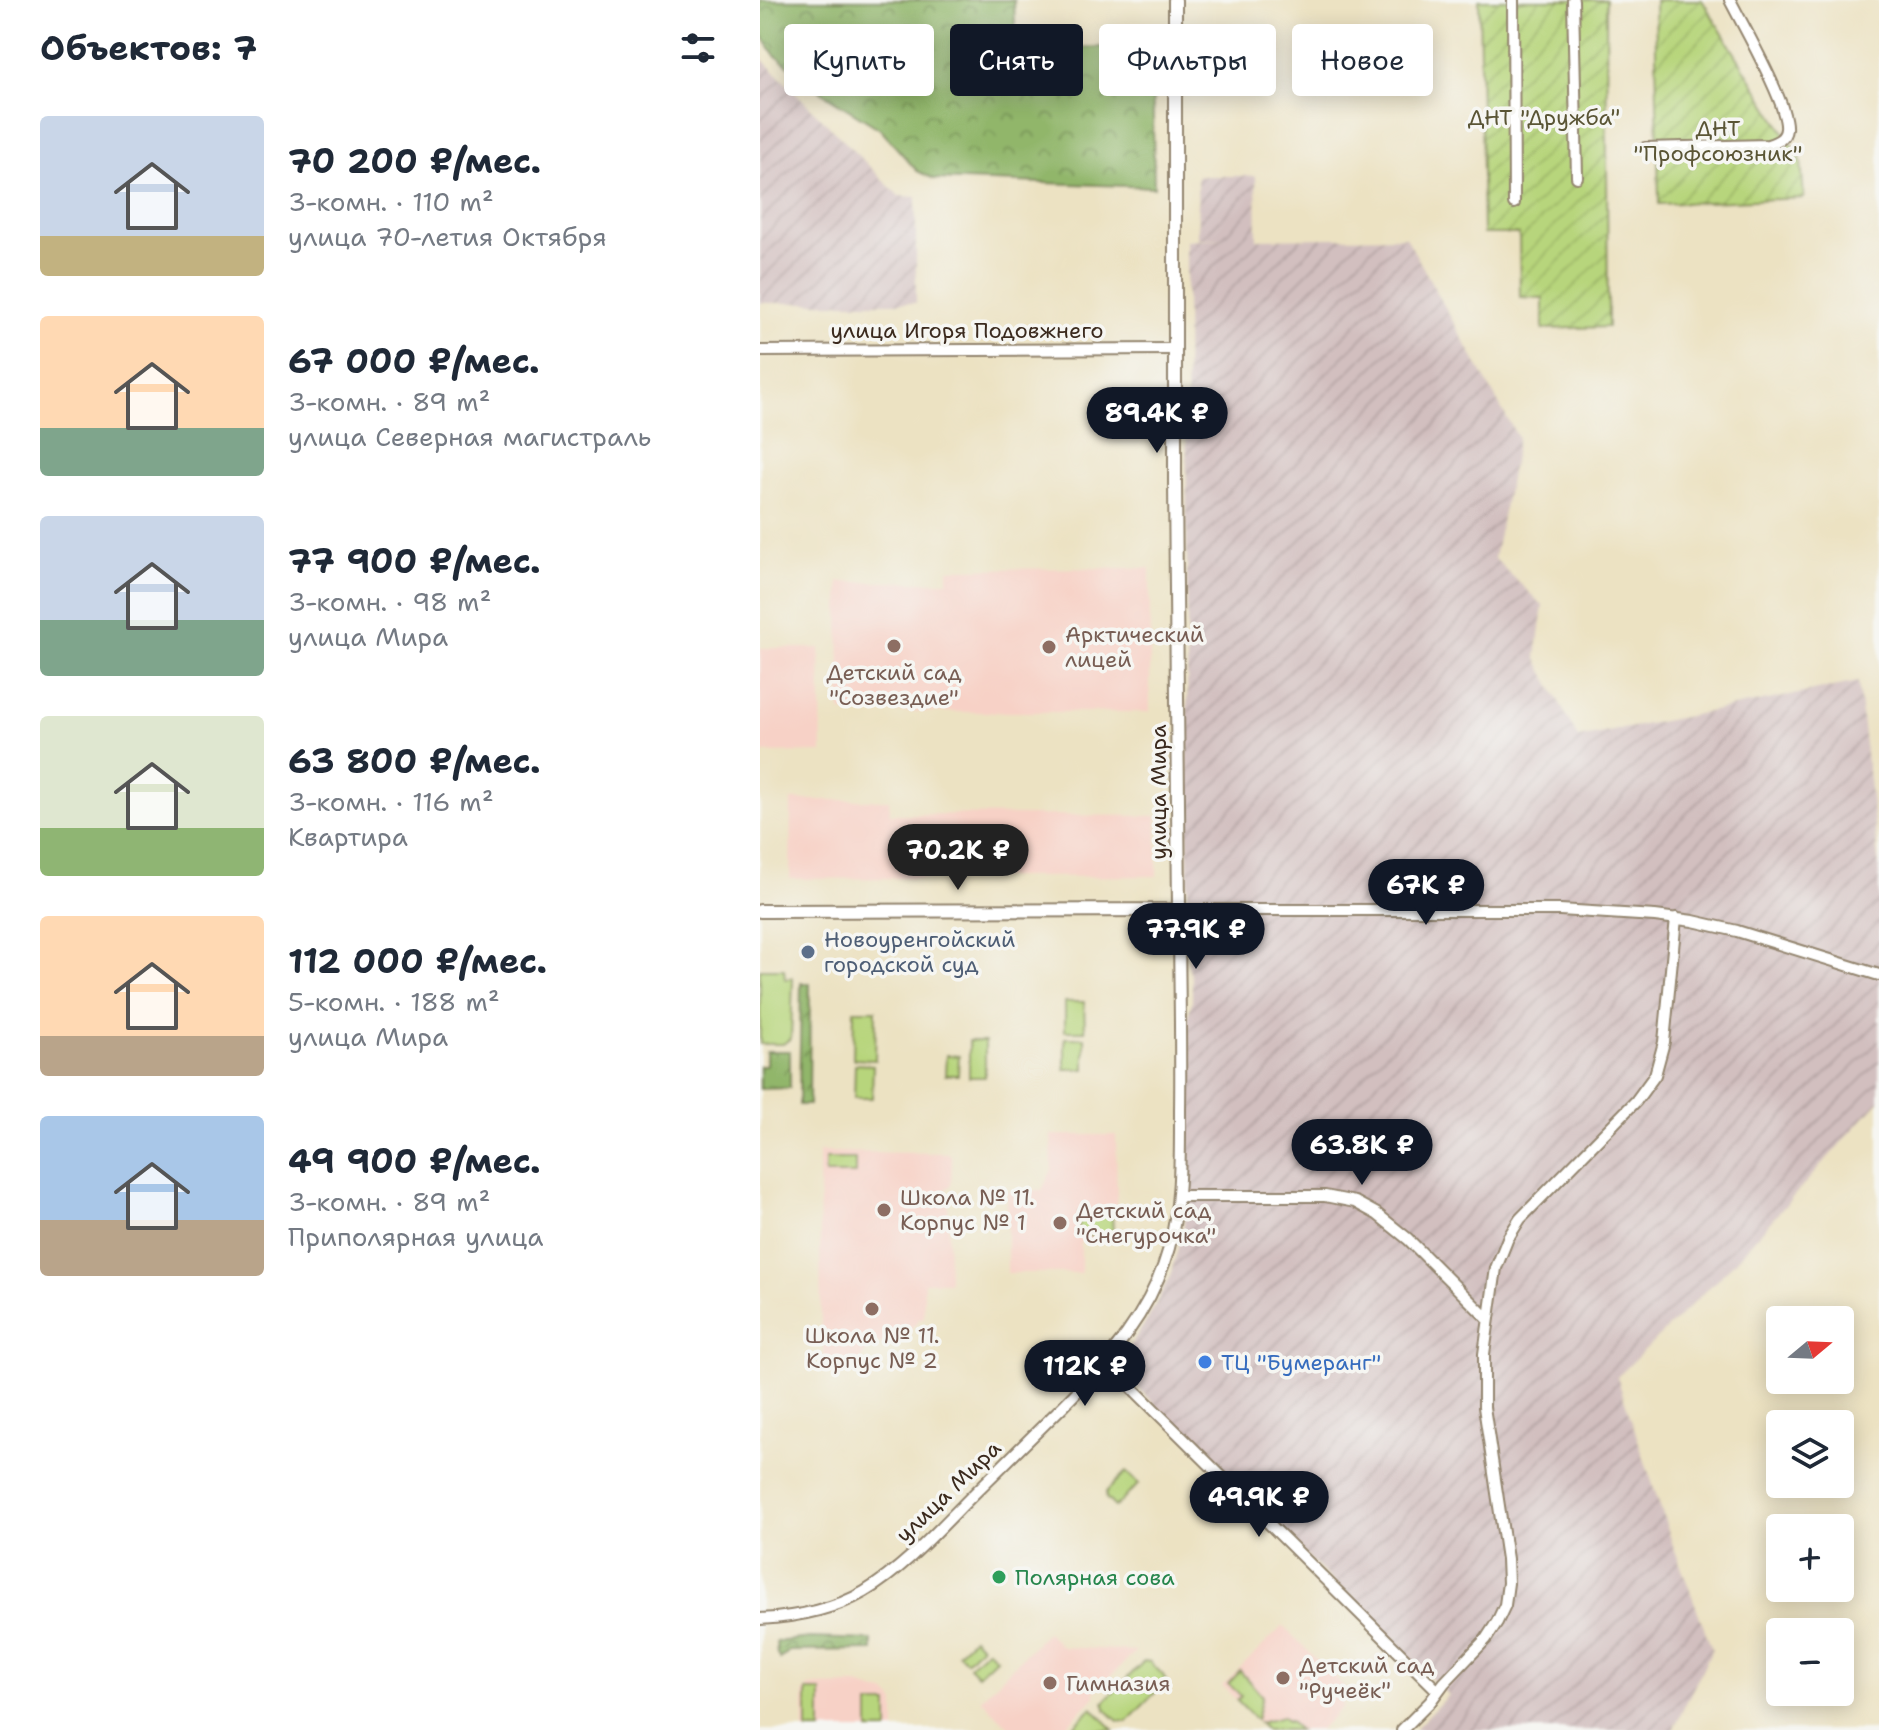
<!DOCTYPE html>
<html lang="ru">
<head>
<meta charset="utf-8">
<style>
	:root { --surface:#fff; --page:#f2f2f3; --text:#1f2937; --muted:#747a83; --accent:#111827 }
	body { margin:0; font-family:"Shantell Sans",sans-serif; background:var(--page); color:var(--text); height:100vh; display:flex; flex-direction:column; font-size:30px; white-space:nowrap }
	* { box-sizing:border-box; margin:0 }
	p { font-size:26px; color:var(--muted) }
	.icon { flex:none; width:44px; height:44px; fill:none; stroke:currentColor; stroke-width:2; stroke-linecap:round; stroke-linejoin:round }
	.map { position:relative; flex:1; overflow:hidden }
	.drawer { display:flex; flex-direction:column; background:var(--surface); width:760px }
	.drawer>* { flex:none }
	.guide { position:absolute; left:24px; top:24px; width:760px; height:72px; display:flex; gap:16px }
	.needle { width:52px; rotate:71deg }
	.controls { position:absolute; left:1006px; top:1306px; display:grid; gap:16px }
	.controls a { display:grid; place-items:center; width:88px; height:88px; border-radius:8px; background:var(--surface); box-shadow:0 4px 20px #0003; font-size:40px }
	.price { position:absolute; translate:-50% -68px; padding:0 18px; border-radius:28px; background:var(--accent); color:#fff; font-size:26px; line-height:52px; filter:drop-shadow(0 2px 4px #0008) }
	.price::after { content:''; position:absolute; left:50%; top:48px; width:24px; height:18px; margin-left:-12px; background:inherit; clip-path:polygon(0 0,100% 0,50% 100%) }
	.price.on { background:#222; color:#fff }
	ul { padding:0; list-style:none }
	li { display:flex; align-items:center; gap:24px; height:200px; padding:0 40px }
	li span { display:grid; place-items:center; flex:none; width:224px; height:160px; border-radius:8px; color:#555 }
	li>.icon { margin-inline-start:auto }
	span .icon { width:96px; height:96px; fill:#fffc; stroke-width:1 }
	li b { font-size:34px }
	h2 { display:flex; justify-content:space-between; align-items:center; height:96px; padding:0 40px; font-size:34px }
	.chip { padding:0 28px; border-radius:8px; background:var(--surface); box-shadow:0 4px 20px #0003; font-size:28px; line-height:72px }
	.chip.on { background:var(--accent); color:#fff }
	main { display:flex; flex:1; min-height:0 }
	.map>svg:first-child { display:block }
	.built { fill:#f7d1c6 }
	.industrial { fill:url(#industrial-furrows) }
	.forest { fill:url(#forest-crowns); stroke:#667044; stroke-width:2 }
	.park { fill:#b7d57b; stroke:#79804c; stroke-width:2 }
	.garden { fill:url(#garden-furrows); stroke:#79804c; stroke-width:2 }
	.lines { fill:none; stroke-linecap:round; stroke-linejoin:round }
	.minor-casing { stroke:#948670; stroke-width:14 }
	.major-casing { stroke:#948670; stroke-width:16 }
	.minor { stroke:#fff; stroke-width:10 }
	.major { stroke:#fff; stroke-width:12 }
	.education-dot { fill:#8d6e63; stroke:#f6f6f2; stroke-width:3 }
	.service-dot { fill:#5c6f8a; stroke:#f6f6f2; stroke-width:3 }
	.shop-dot { fill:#3f7fe0; stroke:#f6f6f2; stroke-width:3 }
	.leisure-dot { fill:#2e9e5b; stroke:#f6f6f2; stroke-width:3 }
	.labels { text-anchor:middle; stroke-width:7; stroke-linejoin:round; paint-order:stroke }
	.park-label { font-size:22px; fill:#5a5535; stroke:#f6f6f2 }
	.street-label { font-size:22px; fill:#3b2a1e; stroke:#f6f6f2 }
	.education-label { font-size:22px; fill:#785e54; stroke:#f6f6f2; text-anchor:start }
	.service-label { font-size:22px; fill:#4e5e75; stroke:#f6f6f2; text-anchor:start }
	.shop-label { font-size:22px; fill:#366cbe; stroke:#f6f6f2; text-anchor:start }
	.leisure-label { font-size:22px; fill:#27864d; stroke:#f6f6f2; text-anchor:start }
</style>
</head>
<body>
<main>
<section class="drawer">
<h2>Объектов: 7<svg class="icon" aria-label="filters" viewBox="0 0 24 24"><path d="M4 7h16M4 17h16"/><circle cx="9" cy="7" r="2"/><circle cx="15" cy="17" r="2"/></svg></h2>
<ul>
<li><span style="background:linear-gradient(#c9d6e8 75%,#c2b280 0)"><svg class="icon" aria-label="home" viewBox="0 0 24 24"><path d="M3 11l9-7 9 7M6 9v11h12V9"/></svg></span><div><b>70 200 ₽/мес.</b><p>3-комн. · 110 m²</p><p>улица 70-летия Октября</p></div></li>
<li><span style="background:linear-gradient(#ffd9b3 70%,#7fa58c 0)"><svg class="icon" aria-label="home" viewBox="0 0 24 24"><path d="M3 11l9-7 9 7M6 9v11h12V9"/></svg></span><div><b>67 000 ₽/мес.</b><p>3-комн. · 89 m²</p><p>улица Северная магистраль</p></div></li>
<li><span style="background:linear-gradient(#c9d6e8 65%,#7fa58c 0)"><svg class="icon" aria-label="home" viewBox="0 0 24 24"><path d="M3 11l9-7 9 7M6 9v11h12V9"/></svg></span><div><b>77 900 ₽/мес.</b><p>3-комн. · 98 m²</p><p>улица Мира</p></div></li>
<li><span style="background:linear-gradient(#dfe7d0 70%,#8fb573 0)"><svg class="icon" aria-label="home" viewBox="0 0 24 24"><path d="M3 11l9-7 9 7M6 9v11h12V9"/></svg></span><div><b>63 800 ₽/мес.</b><p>3-комн. · 116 m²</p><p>Квартира</p></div></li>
<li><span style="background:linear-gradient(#ffd9b3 75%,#b9a48a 0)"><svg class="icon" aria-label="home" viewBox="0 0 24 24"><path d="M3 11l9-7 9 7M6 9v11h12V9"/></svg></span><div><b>112 000 ₽/мес.</b><p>5-комн. · 188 m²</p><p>улица Мира</p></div></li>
<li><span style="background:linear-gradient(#a9c7e8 65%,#b9a48a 0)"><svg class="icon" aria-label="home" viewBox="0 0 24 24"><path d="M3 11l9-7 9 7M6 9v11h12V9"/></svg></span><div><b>49 900 ₽/мес.</b><p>3-комн. · 89 m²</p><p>Приполярная улица</p></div></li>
</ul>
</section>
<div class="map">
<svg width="1119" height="1730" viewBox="0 0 1119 1730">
	<defs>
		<pattern id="industrial-furrows" width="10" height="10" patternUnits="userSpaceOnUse" patternTransform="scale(2)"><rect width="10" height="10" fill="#d2bfbf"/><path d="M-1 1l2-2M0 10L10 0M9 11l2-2" fill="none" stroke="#b5a4a4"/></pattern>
		<pattern id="forest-crowns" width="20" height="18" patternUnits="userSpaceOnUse" patternTransform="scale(2)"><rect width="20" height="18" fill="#91b66b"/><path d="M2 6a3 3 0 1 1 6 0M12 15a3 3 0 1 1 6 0" fill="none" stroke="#789457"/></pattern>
		<pattern id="garden-furrows" width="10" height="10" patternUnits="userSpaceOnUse" patternTransform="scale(2)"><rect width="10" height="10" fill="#b7d57b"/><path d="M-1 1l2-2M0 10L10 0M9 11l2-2" fill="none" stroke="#9eb76a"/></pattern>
	</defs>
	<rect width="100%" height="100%" fill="#f6f6f2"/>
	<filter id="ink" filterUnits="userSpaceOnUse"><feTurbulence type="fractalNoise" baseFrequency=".0125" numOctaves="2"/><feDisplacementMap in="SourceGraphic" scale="16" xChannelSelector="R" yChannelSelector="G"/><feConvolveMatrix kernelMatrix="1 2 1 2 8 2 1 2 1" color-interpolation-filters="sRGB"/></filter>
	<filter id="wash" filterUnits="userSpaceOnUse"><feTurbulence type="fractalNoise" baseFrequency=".006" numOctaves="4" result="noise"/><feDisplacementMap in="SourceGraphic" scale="32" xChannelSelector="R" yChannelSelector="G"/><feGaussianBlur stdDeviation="1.8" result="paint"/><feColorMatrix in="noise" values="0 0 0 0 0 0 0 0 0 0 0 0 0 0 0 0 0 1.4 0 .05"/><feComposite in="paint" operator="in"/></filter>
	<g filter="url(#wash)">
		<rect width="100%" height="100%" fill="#ece2c2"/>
		<path class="built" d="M390,568V712H80L79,582H188V569Z
			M0,648H60L62,752L0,753Z
			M31,800H129L130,814L397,816V876L30,879Z
			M291,1135H356L357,1211L353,1212L354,1241H321V1273H247V1191L282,1190L292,1170Z
			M59,1152L189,1153L192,1160L191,1185L186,1189V1200L188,1203L189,1282H164V1318H160L139,1343L112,1344L96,1365H64V1335H61Z
			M523,1626L591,1694L581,1704L583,1706L559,1730H505L462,1686Z
			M287,1632L302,1647L376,1651L334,1693L336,1696L302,1730H252L221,1699Z
			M98,1685L127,1694L135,1702V1730H44V1692L50,1686Z"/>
		<path class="industrial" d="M0,57L139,196L156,197V303H0Z
			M437,176H496L497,239L646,237L758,438L734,558L783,606L776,657L818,738L1098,682L1119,868V1101L967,1270L857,1377L913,1545L952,1649L913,1730H654L688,1695L483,1493L479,1485L470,1476L462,1472L358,1367L360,1360L388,1319L410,1276L423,1230L428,1187V1016L432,1001V979L428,964L426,240L465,239L438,238Z"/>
		<path class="forest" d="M0,0H254L256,49L392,46L394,187L174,179L157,171L120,129L70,98L14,54L0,32Z
			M41,983H50L49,1105H39Z
			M6,1051H30V1088L0,1089V1066H6Z
			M50,1638L112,1640V1650L29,1651L20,1659L17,1655L16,1642Z"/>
		<path class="park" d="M24,969L25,979L33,978L31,1038L23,1044H0V969Z
			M305,1002H324L325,1031H305Z
			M94,1010H116L115,1060L93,1059Z
			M305,1038H325V1069H305Z
			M209,1041H225V1077H209Z
			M186,1055L199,1056L198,1075H185Z
			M95,1064L113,1065L112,1098H94Z
			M65,1159H95V1174H65Z
			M352,1211L353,1235L319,1236V1212Z
			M366,1472L379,1484L355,1507L346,1498V1492Z
			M213,1638L221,1646L206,1661L198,1653Z
			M227,1649L236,1658L218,1675L209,1666Z
			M384,1661L390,1662L403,1675L406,1681L367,1722L358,1721L346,1710L344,1702Z
			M480,1671L502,1696L496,1720L477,1701L481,1696L468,1684Z
			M47,1691H61V1730H47Z
			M109,1704H128V1730H109Z
			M332,1708L354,1730H310Z
			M522,1717L527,1722L529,1721L539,1730H506L499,1723Z"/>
		<path class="garden" d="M719,0H846L848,327L783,329V298L760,297L759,234H723Z
			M895,0H942L1041,160L1044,198L899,204Z"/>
	</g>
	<g filter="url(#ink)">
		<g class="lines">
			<g class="minor-casing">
				<path id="minor" d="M753,0L754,203
					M813,0L817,177
					M885,148L1008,145C1017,142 1025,139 1026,129C1027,121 1023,112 1021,104C1007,67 988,35 970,0
					M0,351L415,349
					M418,1196H565L595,1202L617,1214L648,1239L728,1319
					M346,1362L678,1691
					M0,1619C36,1617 73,1610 104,1592C149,1565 184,1523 221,1487C248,1460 276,1433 303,1406C349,1360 391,1313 409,1248C421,1203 420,1156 420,1110C421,1043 419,976 419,910H800L895,916L933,921L977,931L1119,975
					M642,1730L670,1702L684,1683L726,1639L737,1622L745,1605L748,1583L747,1559L724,1407V1354L736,1268L748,1238L760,1219L876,1101L895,1075L904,1042L916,918"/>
			</g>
			<g class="major-casing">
				<path id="major" d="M0,911L419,910L415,483V0"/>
			</g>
			<use href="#minor" class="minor"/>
			<use href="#major" class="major"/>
		</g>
	</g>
	<g class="education-dot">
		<circle cx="134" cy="646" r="8"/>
		<circle cx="289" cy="647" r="8"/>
		<circle cx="124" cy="1210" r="8"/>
		<circle cx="300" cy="1223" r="8"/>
		<circle cx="112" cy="1309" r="8"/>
		<circle cx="523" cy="1678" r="8"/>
		<circle cx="290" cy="1683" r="8"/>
	</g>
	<circle class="service-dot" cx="48" cy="952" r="8"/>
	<circle class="shop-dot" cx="445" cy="1362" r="8"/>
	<circle class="leisure-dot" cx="239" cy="1577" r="8"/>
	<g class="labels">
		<g class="park-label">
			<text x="784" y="125">ДНТ "Дружба"</text>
			<text x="958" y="136">ДНТ<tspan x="958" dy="25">"Профсоюзник"</tspan></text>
		</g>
		<g class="street-label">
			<text x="207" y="338">улица Игоря Подовжнего</text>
			<text transform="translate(398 792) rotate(-90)" y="8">улица Мира</text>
			<text transform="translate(188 1491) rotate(-44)" y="8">улица Мира</text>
		</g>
		<g class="education-label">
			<text x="305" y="642">Арктический<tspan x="305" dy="25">лицей</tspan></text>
			<text x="134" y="680" text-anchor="middle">Детский сад<tspan x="134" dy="25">"Созвездие"</tspan></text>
			<text x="140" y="1205">Школа № 11.<tspan x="140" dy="25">Корпус № 1</tspan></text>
			<text x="316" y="1218">Детский сад<tspan x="316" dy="25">"Снегурочка"</tspan></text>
			<text x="112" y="1343" text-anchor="middle">Школа № 11.<tspan x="112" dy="25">Корпус № 2</tspan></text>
			<text x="539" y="1673">Детский сад<tspan x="539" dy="25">"Ручеёк"</tspan></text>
			<text x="306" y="1691">Гимназия</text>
		</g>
		<g class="service-label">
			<text x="64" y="947">Новоуренгойский<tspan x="64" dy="25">городской суд</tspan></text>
		</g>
		<g class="shop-label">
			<text x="461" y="1370">ТЦ "Бумеранг"</text>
		</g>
		<g class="leisure-label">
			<text x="255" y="1585">Полярная сова</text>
		</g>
	</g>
</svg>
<div class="controls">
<a><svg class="needle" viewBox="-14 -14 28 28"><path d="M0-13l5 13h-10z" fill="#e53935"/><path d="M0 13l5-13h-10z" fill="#747a83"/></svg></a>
<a><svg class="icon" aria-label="layers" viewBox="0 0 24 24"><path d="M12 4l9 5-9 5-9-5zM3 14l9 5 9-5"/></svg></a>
<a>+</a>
<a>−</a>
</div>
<b class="price" style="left:397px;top:455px">89.4K ₽</b>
<b class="price on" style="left:198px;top:892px">70.2K ₽</b>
<b class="price" style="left:666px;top:927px">67K ₽</b>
<b class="price" style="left:436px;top:971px">77.9K ₽</b>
<b class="price" style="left:602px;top:1187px">63.8K ₽</b>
<b class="price" style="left:325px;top:1408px">112K ₽</b>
<b class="price" style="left:499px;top:1539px">49.9K ₽</b>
<div class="guide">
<a class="chip">Купить</a>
<a class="chip on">Снять</a>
<a class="chip">Фильтры</a>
<a class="chip">Новое</a>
</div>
</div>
</main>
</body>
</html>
